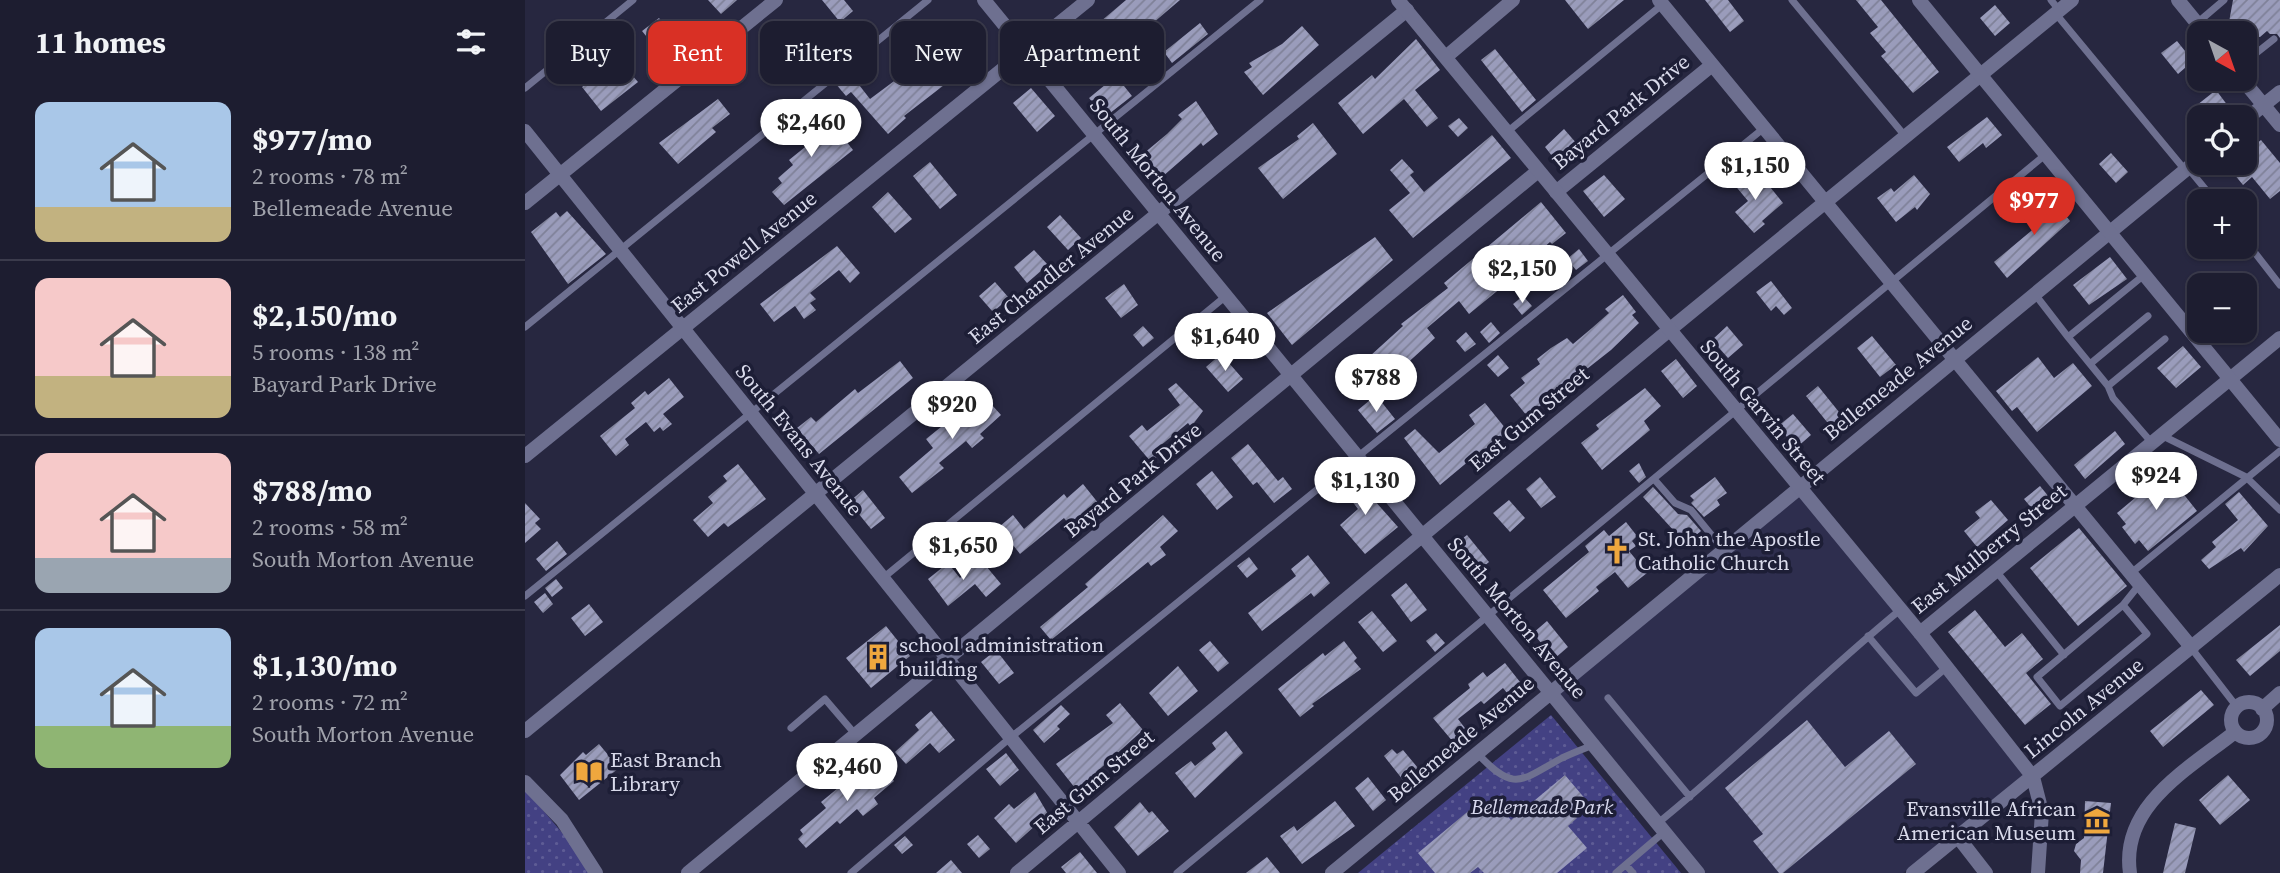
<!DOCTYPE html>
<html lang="en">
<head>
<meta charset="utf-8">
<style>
	:root { --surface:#1d1d30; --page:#252638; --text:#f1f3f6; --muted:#a0a2ab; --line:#3b3b4c; --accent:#d93025 }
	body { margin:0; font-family:"Source Serif 4",serif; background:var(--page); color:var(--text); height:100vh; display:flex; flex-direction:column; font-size:26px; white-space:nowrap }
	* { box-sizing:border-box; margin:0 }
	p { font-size:23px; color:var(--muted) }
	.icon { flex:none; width:38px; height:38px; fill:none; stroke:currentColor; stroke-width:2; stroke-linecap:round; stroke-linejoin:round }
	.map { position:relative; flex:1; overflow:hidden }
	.details { display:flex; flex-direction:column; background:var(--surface); width:525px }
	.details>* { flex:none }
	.hud { position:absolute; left:21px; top:21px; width:665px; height:63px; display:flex; gap:14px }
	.needle { width:46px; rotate:140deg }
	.controls { position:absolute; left:1662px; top:21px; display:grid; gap:14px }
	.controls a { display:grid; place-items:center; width:70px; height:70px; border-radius:14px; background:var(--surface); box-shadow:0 2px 5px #0004,0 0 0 2px var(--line); font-size:35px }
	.price { position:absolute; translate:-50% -60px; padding:0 16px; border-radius:24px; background:#fff; color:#222; font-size:23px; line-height:46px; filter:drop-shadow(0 2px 4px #0008) }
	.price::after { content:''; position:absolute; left:50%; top:42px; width:21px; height:16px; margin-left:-10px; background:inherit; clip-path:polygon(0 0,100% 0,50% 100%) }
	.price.on { background:var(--accent); color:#fff }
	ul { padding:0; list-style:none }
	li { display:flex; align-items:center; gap:21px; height:175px; padding:0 35px }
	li+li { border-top:2px solid var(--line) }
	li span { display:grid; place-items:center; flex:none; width:196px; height:140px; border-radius:14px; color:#555 }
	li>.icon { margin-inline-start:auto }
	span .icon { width:84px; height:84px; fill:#fffc; stroke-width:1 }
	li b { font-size:30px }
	h2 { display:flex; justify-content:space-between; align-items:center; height:84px; padding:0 35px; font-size:30px }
	.pill { padding:0 24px; border-radius:14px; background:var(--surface); box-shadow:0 2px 5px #0004,0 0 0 2px var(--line); font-size:24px; line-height:63px }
	.pill.on { background:var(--accent); color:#fff }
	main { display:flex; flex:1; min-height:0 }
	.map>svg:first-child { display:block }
	.built { fill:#2e2e4e }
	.grass { fill:url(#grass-dots) }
	.building { fill:url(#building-hatch) }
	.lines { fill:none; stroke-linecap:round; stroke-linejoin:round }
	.service { stroke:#6e7090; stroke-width:7 }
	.minor { stroke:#6e7090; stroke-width:14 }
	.tertiary { stroke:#6e7090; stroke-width:14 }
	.labels { text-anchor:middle; stroke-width:7; stroke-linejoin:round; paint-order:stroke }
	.street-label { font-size:21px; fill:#d9daeb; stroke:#1d1e36 }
	.poi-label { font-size:21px; fill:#d9daeb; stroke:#1d1e36; text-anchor:start }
	.park-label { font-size:21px; font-style:italic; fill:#d8d9ee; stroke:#1d1e36 }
</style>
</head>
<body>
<main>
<section class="details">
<h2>11 homes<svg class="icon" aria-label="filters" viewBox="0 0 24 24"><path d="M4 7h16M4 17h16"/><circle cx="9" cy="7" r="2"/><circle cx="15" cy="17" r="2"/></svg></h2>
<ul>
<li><span style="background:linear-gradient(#a9c7e8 75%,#c2b280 0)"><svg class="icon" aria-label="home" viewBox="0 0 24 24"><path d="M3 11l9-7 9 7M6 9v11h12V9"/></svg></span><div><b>$977/mo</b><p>2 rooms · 78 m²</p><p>Bellemeade Avenue</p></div></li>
<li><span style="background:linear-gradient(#f6c9c9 70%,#c2b280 0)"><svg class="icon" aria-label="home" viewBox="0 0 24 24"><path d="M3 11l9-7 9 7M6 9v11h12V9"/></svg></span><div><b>$2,150/mo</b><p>5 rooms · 138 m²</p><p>Bayard Park Drive</p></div></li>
<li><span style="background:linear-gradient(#f6c9c9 75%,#9aa5b1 0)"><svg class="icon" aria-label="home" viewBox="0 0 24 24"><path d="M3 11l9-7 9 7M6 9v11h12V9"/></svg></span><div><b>$788/mo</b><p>2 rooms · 58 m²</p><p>South Morton Avenue</p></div></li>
<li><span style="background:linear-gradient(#a9c7e8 70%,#8fb573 0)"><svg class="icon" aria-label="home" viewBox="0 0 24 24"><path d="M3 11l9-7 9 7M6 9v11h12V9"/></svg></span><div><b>$1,130/mo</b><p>2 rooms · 72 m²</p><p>South Morton Avenue</p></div></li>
</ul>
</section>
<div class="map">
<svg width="1755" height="873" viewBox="0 0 1755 873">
	<defs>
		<pattern id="grass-dots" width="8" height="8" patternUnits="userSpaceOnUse" patternTransform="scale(1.75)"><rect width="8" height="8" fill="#434183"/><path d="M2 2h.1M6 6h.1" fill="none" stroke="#5e5c95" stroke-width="1.8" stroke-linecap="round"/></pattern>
		<pattern id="building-hatch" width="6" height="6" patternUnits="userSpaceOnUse" patternTransform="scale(1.75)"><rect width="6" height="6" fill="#9a9cbb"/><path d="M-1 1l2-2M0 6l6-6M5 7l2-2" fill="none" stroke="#7f8198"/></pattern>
	</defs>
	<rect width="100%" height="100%" fill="#272740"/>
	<path class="built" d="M1273,493L1503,773L1378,873H1179L1030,694Z"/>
	<path class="grass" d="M1026,715L1156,873H833Z
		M0,789L39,835L67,873H0Z"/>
	<path class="building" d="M183,0H212L196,14Z
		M297,0H319L328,11L315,22Z
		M601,0H655L621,29L626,35L588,66L562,33Z
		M1040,0H1099L1063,29Z
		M1180,0H1203L1219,21L1205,32Z
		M1331,0H1356L1414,72L1388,93L1356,56L1361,52L1345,33L1353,27Z
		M1708,0H1755V38L1752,34H1745L1742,31L1735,37L1702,33Z
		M1470,5L1485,23L1470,36L1455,18Z
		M134,18L159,51L143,63L117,31Z
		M675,23L683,34L647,63L639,52Z
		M777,26L794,45L738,95L719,72L727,67L724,63L757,44Z
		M891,39L915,70L890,90L913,118L902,127L879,99L838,134L813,103L847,75L850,79Z
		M1652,41L1668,61L1653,74L1636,53Z
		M405,49L420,68L415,72L423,82L379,116L381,118L363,134L326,92L321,96L310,83L324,72L345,99L388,67L386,64Z
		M970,49L1011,100L997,112L956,60Z
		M92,58L113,82L76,111L57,87Z
		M591,76L607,96L580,117L564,98Z
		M506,88L530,116L512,132L488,103Z
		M1691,90L1703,106L1689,117H1674L1667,109Z
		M193,99L205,114L187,128L191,132L153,164L134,143Z
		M671,101L693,134L678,146L676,143L637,177L618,154L642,134L657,119L653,115Z
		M282,113L302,135L311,128L328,150L259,205L247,192L257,183L253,178L268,165L264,160L285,143L269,125Z
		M1462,117L1477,135L1461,148L1458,143L1434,162L1422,147Z
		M934,118L943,128L933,137L923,126Z
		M788,123L812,154L758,199L733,168L774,139L772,136Z
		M1039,129L1059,152L1038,170L1020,147Z
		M967,135L986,158L888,238L864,210L885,193L865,170L877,159L889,172L885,175L899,192Z
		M1736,140L1755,163V191L1745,199L1727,177L1718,185L1700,163H1720V153Z
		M1586,153L1603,172L1591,183L1574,164Z
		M405,162L432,195L415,209L388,176Z
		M1213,169L1230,191L1241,182L1258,203L1237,221L1240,224L1229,233L1210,212L1223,201L1203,177Z
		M1079,175L1100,199L1079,217L1058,191Z
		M1389,175L1405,194L1392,210L1390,207L1371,222L1352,198L1366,188L1369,192Z
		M363,192L387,219L370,233L347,207Z
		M1524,194L1545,221L1482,278L1469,262L1519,220L1508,207Z
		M1016,202L1041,233L1027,244L1025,242L1007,258L1009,261L944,314L934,301L902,328L910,338L878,367L874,363L850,384L834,366L878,326L876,324L923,288L919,283Z
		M42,211L81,254L43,284L6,232L31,212L35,217Z
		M535,215L556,238L543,250L522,227Z
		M850,237L868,260L767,345L742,313Z
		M312,246L335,273L325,283L314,270L285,293L291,299L285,303L291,310L279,319L270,306L249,322L235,304Z
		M1054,249L1063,261L1051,270L1042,259Z
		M509,250L523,265L502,283L489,267Z
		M1585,257L1602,279L1564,305L1548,285Z
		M1246,281L1267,308L1259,315L1251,306L1246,311L1231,292Z
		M470,282L484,298L468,312L454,296Z
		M599,284L613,305L596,318L580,298Z
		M1098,295L1111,312L1107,315L1114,323L1086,350L1002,416L985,395L1000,383L996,378L1015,364L1012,359L1026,348L1042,338L1048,344L1067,328L1084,313L1080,309Z
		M998,296L1007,306L997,315L988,304Z
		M966,322L975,333L964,343L955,332Z
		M618,326L629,338L618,347L608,335Z
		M1202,326L1218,345L1203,358L1187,340Z
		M941,332L951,344L940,352L931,341Z
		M1347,336L1371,365L1355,377L1332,348Z
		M1658,346L1676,367L1651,388L1632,368Z
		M696,354L718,379L703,392L681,367Z
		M973,355L984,368L973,377L962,365Z
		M1513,357L1529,378L1548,363L1567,386L1512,432L1492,407L1487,411L1471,391Z
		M1151,359L1172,386L1158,398L1136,371Z
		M375,361L388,378L294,454L272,428L286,417L291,422L330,389L333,393Z
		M144,378L159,397L138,414L147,424L138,431L135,427L129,432L121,422L100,439L104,445L91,456L75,436L110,408L106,403L120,391L123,395Z
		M651,383L678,411L666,427L663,423L635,446L639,450L626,462L604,436L617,425L622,431L655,405L643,389Z
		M1293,386L1318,417L1306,427L1281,396Z
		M1120,388L1136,406L1119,421L1125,430L1077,470L1056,443L1074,429L1071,425Z
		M457,394L476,415L455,434L459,438L447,448L441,441L414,463L419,468L387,493L374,477L408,448L401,439Z
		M851,395L870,419L852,433L833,410Z
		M960,403L985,434L951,455L915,485L879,438L890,429L914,453L950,424L944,415Z
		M1268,414L1286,435L1271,448L1253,426Z
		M1590,431L1600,444L1560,479L1549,465Z
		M723,444L753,481L758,477L767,489L749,503L732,482L728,485L706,458Z
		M1114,463L1121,477L1114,483L1104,471Z
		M213,464L241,499L203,527L199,523L183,537L168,520L188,503L183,497L202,481L198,476Z
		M687,471L708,497L692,510L671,484Z
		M1641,472L1672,511L1623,551L1614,540L1610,544L1597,527L1601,524L1592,513Z
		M825,473L873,527L840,554L815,525L833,509L813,483Z
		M1015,477L1031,497L1016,508L1001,489Z
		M1190,477L1202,493L1192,500L1195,505L1179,517L1166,503L1169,500L1165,496Z
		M558,484L574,504L545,526L539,518L495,554L474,527L488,515L499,529L539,494L542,498Z
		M1515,486L1529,503L1513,516L1499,499Z
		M1128,487L1153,514L1162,515L1176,531L1161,544L1118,497Z
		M338,490L360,518L346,529L324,502Z
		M1714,492L1743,526L1719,552L1716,548L1684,569L1676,560L1691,547L1687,542L1713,520L1700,504Z
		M984,500L1000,518L985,532L968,513Z
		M1466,500L1483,520L1452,547L1439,531L1455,518L1450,512Z
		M0,503L15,519L10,523L16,529L0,543Z
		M638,515L653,531L635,547L641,555L626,566L623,562L526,640L515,627L563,587L560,584Z
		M1101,522L1112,536L1107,541L1111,546L1104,551L1122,573L1103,588L1090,572L1071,587L1074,591L1041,618L1018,590L1064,552L1060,546L1079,530L1084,536Z
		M1554,528L1602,586L1553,626L1505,568Z
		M942,535L964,562L946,577L924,549Z
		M32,541L42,554L21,571L11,559Z
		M783,555L805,583L789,597L786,593L737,631L723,613L771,576L766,569Z
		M724,557L733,569L722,578L712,566Z
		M456,560L476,584L461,597L450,584L423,606L403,579L423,563L435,578Z
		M31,579L38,588L27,597L20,588Z
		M881,583L902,610L886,622L866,595Z
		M20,593L28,604L18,613L9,602Z
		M64,604L78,622L60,636L46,618Z
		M1450,610L1480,647L1497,633L1518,659L1501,673L1526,704L1500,725L1423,632Z
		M847,611L872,641L858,652L833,622Z
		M1022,621L1043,647L1029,659L1008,633Z
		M1755,625V651L1725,676L1711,660Z
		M361,626L385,656L346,688L321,658Z
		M911,633L920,643L910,652L901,641Z
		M685,641L704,663L693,672L674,650Z
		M819,641L832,658L829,661L836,669L787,704L789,706L775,717L753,689L798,653L800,656Z
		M471,650L489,673L474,684L456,662Z
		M980,663L995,682L982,693L978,688L959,704L956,701L933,719L943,732L929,743L908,718L945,688L943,684L958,672L962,677Z
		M653,666L673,691L643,716L624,693Z
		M1676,690L1689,705L1638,747L1625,731Z
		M595,703L618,730L567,776L570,780L554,793L531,764L588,723L581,715Z
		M536,705L545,714L532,726L535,729L519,743L508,730Z
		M406,711L430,740L414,753L405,743L381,764L370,752L394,730L390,725Z
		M1282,720L1320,767L1364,731L1391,764L1258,873H1254L1228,841L1238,834L1200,788Z
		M701,731L718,753L670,798L650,773L666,761L670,766L691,749L687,743Z
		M74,744L94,768L54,800L35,775L58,752L61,755Z
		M867,749L872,754L878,750L893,768L878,780L859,756Z
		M481,753L494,770L475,786L461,769Z
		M353,763L369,781L349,798L353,804L338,816L332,809L315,824L312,821L281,848L273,839L278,834L275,830L301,808L296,802L330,774L334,780Z
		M1040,775L1062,801L1048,813L1052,818L1043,826L1062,848L1032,873H959L953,867L945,873H910L893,853L953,803L960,811L970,802L986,820Z
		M1703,775L1725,800L1695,825L1674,800Z
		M843,777L861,800L848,811L830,788Z
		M510,792L523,814L491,843L469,818L484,804L489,809Z
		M810,801L830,826L777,864L755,836L769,826L772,831Z
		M1560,801L1586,803L1578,873H1555L1556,860L1549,851L1551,844L1559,838Z
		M615,802L624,813L627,811L644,831L613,856L589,827Z
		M1650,823L1671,828L1660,873H1638Z
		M453,835L465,849L454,858L442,844Z
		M380,836L388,845L377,854L369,845Z
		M555,852L572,873H541L536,867Z
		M742,857L755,873H721Z
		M426,860L437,873H411Z"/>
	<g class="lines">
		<path class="service" d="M1267,0L1380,136
			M1526,0L1534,10
			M1531,14L1660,170
			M1672,23L1699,0
			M1720,62L1749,39
			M0,88L108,0
			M982,132L1138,4
			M1663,168L1690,201
			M1720,240L1755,285
			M1619,275L1543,337L1583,386L1640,339
			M1509,293L1543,337
			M0,327L403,0
			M1565,364L1623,316
			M1583,386L1588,398L1627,443
			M1636,435L1721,477L1755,510
			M1129,479L1150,503L1166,510L1198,549
			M1471,571L1539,655
			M1605,574L1755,451
			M358,578L701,296
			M0,596L735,0
			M1598,605L1622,634L1535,706L1512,677L1598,605L1614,585
			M1343,636L1391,693L1422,667
			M1667,649L1712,707
			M1083,698L1165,797
			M266,728L300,699L330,734
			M952,753C990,794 996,780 1037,758C1047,753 1058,749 1068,745
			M1133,823C1217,755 1292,678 1375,610
			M1101,865L1108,873
			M326,873L485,738L1239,128
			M652,873L1520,155
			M1091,873L1139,832"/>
		<path class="minor" d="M459,0L1173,873
			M1134,0L1667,648
			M1653,0L1680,33
			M922,56L988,0
			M1717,79L1755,125
			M1720,120L1755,92
			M0,131L594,873
			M1031,192L1187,65
			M0,203L251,0
			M0,456L563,0
			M1395,633L1755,338
			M1706 720a18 18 0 1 1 36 0a18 18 0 1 1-36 0Z
			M1737,709L1755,693
			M0,731L882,10
			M0,782L37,820L71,873
			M163,873L1013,171
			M492,873L1143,331L1547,0
			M807,873L1675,158
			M1605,873C1595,805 1665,768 1710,732"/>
		<path class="tertiary" d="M873,0L1395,633L1508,777L1517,812L1513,873
			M1394,0L1755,440
			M1433,837L1461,873
			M1388,873L1755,575"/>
	</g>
	<defs>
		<g id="church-bare" transform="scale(2.1)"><path d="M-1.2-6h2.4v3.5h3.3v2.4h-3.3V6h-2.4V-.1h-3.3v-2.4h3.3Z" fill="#efa73e" stroke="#1d1e36" stroke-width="2.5" paint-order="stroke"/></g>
		<g id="building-bare" transform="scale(2.1)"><path d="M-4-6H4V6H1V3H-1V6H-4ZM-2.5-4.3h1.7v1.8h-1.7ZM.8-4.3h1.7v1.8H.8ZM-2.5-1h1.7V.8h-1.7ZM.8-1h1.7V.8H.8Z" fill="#efa73e" stroke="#1d1e36" stroke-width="2.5" paint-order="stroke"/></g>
		<g id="library-bare" transform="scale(2.1)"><path d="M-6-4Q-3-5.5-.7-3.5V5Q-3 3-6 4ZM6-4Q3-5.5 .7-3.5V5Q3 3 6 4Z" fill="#efa73e" stroke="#1d1e36" stroke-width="2.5" paint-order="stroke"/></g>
		<g id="museum-bare" transform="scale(2.1)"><path d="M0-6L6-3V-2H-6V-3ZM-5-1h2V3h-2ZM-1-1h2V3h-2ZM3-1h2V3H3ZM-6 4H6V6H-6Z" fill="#efa73e" stroke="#1d1e36" stroke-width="2.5" paint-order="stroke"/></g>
	</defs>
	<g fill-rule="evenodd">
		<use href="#church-bare" x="1092" y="551"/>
		<use href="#building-bare" x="353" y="657"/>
		<use href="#library-bare" x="64" y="772"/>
		<use href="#museum-bare" x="1572" y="821"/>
	</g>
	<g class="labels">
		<g class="street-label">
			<text transform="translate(1096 112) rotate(-39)" y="7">Bayard Park Drive</text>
			<text transform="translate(633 180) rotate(51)" y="7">South Morton Avenue</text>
			<text transform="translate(219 252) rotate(-39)" y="7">East Powell Avenue</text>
			<text transform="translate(526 275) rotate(-39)" y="7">East Chandler Avenue</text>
			<text transform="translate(1373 378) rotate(-39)" y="7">Bellemeade Avenue</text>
			<text transform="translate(1238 412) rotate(50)" y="7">South Garvin Street</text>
			<text transform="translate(1004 419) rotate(-40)" y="7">East Gum Street</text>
			<text transform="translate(274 440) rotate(51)" y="7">South Evans Avenue</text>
			<text transform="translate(608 480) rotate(-39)" y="7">Bayard Park Drive</text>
			<text transform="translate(1464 549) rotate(-39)" y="7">East Mulberry Street</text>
			<text transform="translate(992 618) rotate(50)" y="7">South Morton Avenue</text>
			<text transform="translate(1559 708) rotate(-39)" y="7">Lincoln Avenue</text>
			<text transform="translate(936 739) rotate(-40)" y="7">Bellemeade Avenue</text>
			<text transform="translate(569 782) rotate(-40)" y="7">East Gum Street</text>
		</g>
		<g class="poi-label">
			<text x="1113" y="546">St. John the Apostle<tspan x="1113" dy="24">Catholic Church</tspan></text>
			<text x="374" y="652">school administration<tspan x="374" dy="24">building</tspan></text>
			<text x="85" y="767">East Branch<tspan x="85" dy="24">Library</tspan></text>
			<text x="1551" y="816" text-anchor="end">Evansville African<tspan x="1551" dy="24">American Museum</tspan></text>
		</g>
		<g class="park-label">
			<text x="1017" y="814">Bellemeade Park</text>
		</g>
	</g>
</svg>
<div class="controls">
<a><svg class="needle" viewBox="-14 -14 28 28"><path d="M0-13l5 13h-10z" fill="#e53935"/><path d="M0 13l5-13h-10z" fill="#a0a2ab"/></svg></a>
<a><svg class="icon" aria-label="locate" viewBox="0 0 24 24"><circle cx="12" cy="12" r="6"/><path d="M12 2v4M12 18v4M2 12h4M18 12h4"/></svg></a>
<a>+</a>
<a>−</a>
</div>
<b class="price" style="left:286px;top:159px">$2,460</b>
<b class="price" style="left:1230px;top:202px">$1,150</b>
<b class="price on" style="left:1509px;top:237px">$977</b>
<b class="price" style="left:997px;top:305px">$2,150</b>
<b class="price" style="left:700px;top:373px">$1,640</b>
<b class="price" style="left:851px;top:414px">$788</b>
<b class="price" style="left:427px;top:441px">$920</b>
<b class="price" style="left:1631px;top:512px">$924</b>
<b class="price" style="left:840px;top:517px">$1,130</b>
<b class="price" style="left:438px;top:582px">$1,650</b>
<b class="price" style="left:322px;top:803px">$2,460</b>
<div class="hud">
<a class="pill">Buy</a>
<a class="pill on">Rent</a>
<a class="pill">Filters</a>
<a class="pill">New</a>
<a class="pill">Apartment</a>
</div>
</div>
</main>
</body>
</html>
